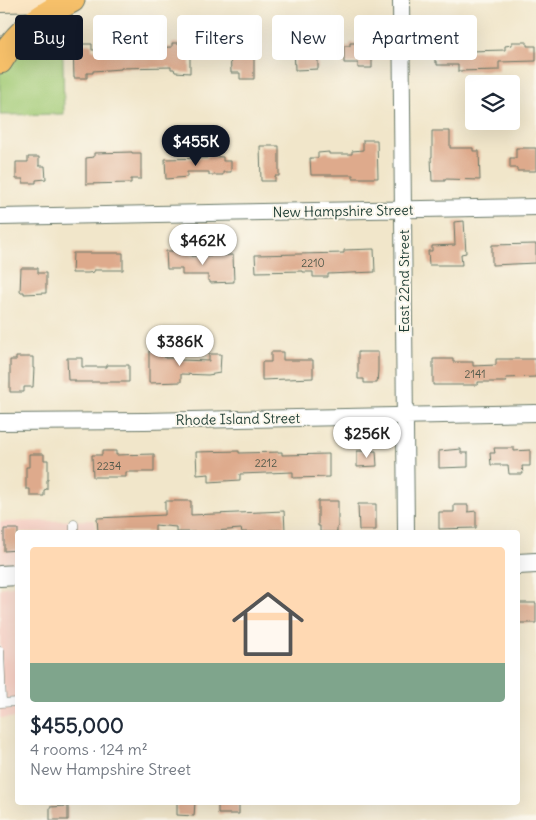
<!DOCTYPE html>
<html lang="en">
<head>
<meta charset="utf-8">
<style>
	:root { --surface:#fff; --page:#f2f2f3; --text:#1f2937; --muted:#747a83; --line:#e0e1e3; --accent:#111827 }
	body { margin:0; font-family:Delius,sans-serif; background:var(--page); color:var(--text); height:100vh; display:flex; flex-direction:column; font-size:19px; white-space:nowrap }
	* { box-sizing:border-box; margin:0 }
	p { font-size:16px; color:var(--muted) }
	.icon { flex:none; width:28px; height:28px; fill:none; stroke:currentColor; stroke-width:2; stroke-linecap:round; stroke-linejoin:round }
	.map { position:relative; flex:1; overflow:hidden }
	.panel { position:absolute; left:15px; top:530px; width:505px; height:275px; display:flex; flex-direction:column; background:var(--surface); border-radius:5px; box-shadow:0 5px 20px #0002 }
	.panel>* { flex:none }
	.banner { position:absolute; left:15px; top:15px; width:506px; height:45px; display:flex; gap:10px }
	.buttons { position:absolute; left:465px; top:75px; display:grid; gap:10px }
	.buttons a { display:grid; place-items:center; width:55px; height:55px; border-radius:5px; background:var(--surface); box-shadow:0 5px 20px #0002; font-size:25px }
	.price { position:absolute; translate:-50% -42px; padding:0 11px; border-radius:18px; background:#fff; color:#222; font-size:16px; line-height:32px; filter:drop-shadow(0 1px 2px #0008) }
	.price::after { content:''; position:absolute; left:50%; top:30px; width:15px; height:11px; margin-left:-8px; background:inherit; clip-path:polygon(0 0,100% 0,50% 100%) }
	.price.selected { background:var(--accent); color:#fff }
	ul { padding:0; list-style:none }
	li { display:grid; align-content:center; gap:10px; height:265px; padding:0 15px }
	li+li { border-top:1px solid var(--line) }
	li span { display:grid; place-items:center; height:155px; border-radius:5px; color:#555 }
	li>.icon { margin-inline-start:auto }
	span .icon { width:90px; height:90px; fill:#fffc; stroke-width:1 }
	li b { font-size:21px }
	.pill { padding:0 18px; border-radius:5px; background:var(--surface); box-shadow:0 5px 20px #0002; font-size:18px; line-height:45px }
	.pill.selected { background:var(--accent); color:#fff }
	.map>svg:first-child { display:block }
	.built { fill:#f7d1c6 }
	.green { fill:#a3cb76; stroke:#618455 }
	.building { fill:#deaa8c }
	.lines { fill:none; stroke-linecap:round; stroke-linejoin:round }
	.service-casing { stroke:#687868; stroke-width:9 }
	.minor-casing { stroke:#687868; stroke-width:18 }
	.tertiary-casing { stroke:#687868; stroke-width:22 }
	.secondary-casing { stroke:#687868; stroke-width:24 }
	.primary-casing { stroke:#687868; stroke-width:27 }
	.service { stroke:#fff; stroke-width:8 }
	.minor { stroke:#fff; stroke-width:16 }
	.tertiary { stroke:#fff; stroke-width:20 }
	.secondary { stroke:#fbe6c4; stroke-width:22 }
	.primary { stroke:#f6c06b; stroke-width:25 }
	.labels { text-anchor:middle; stroke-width:4; stroke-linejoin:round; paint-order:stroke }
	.number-label { font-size:11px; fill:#4f584a }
	.street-label { font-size:14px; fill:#1f3d34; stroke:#fbf7ec }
</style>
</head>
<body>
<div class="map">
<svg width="536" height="820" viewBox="0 0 536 820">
	<rect width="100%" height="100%" fill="#fbf7ec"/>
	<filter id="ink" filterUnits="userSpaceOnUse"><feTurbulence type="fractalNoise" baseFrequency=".02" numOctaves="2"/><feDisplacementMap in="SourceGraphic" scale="10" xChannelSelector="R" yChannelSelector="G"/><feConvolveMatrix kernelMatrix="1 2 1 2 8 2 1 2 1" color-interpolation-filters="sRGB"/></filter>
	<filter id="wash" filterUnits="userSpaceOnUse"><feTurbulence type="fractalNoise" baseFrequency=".0096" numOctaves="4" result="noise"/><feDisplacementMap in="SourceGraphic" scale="20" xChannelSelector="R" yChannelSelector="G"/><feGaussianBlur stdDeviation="1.12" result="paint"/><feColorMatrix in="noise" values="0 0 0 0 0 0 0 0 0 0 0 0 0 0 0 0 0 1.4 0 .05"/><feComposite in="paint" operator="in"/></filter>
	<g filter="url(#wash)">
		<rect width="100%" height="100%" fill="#f1e6ca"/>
		<path class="built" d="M95,520V532H18L17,566L0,565V522Z
			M17,585V718H0V588Z"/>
		<path class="green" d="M62,15L64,114L0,115V74L9,56Z"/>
		<g id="blocks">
			<path class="building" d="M314,38L315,44H318V69L295,70L294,45H297V39Z
				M436,38H450V42H469L470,51L505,50V46L512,45V42H527V46H536V61L499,62V70L458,71V65H437V62H435V42H436Z
				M172,43H188V47H190V73L175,72L174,69H171V67L121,68V69L93,71V73H87V78H74L73,44H92V50L172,47Z
				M350,43H372V68H358V63H344V46H350Z
				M254,45V79H240V73H231L230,46Z
				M432,131H450V148H473V151H479L480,180L445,179V181H432L431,157H432Z
				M363,140H377L378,178H353V175H311L310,158H318V153L329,152V154H352V151L363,150Z
				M260,146H279V176H275V181H261Z
				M516,148H536V171H517V168H510V158H516Z
				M132,152V153H141V179H131V183L86,184V158L94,157V153Z
				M207,156L223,157V161H231V172H223V175H209V172H187V177L166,179L165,159L207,158Z
				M28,157H39V166H45L46,179L36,180V183H23V179H16V162H28Z
				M464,221L466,253L461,254L462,265H429L428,251H432V246L455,245L454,222Z
				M536,244V263L492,265V245Z
				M374,249L375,272L328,274V277H313V272H303V271L256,272L255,255L344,253V250Z
				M166,251H191V256L233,255L234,282L210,283V281H208V275H182V269H167Z
				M73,253H123V270H94V272L88,273H72Z
				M21,268H38V273H46V293L24,294V292H20Z
				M149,351H164L165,358H180V360L209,361V354H221L220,373L208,375L181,374V382L149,383Z
				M271,352H283V360H313V378L262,380V362H271Z
				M358,352H378V371L377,383H364V379H358Z
				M16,357H33V368H34L33,387H24V392H10V360H16Z
				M67,358H82V367H107V365H129V382H75V380H68Z
				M433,359H453V362H473V366L496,365V359H536V377L506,378L507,382H478V385H433Z
				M494,448H514V451L530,450V466H522L523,474H509L508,465H491L490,453H495Z
				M461,449V453H468V467L439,468V451Z
				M102,451H116V455L154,454V472H126V477H93L92,455H102Z
				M239,451V453L282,452V455L329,454V477L293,478V472L240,474V480L209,482V474L197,475L196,452Z
				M357,451H376L377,466L357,467Z
				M29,454H44V460H48V480H47V489L44,490V496H30V489H26V467H29Z
				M165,501H191V515L284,511L285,530H269V532H242L241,529L215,531V532H176V527L155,525V532H98L97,518L165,515Z
				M318,501H338V527H337V532H320V526H318Z
				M358,504H376V530H359Z
				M454,505H468V512L476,511V528L439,529V512H454Z
				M4,529H18V550L4,551Z
				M518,603H536V623H518Z
				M177,802H195L194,816L177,815Z
				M218,802H239V814H218Z
				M68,806V820H50V807Z"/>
		</g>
	</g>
	<g filter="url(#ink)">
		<use href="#blocks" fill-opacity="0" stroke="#687868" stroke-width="1"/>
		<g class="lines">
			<g class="service-casing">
				<path id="service" d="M74,524V532
					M0,651L2,703
					M0,703L18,702"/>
			</g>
			<g class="minor-casing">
				<path id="minor" d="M401,0L406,532
					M0,217L536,207
					M0,422L145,421L536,413"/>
			</g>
			<g class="tertiary-casing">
				<path id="tertiary" d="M518,564L536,563
					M0,576L18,575"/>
			</g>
			<g class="secondary-casing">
				<path id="secondary" d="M0,1L50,0"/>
			</g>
			<g class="primary-casing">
				<path id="primary" d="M0,61C19,29 41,16 72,0"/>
			</g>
			<use href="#service" class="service"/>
			<use href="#minor" class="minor"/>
			<use href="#tertiary" class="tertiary"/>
			<use href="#secondary" class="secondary"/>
			<use href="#primary" class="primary"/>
		</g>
	</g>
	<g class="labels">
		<g class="number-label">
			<text x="313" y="267">2210</text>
			<text x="475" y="378">2141</text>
			<text x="266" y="467">2212</text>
			<text x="109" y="470">2234</text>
		</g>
		<g class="street-label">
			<text transform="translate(343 211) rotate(-1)" y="5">New Hampshire Street</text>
			<text transform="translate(404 281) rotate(-90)" y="5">East 22nd Street</text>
			<text transform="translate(238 419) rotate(-1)" y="5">Rhode Island Street</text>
		</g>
	</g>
</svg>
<div class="buttons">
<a><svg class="icon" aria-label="layers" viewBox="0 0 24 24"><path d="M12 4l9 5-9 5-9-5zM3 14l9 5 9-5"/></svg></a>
</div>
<b class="price selected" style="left:196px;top:167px">$455K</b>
<b class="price" style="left:203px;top:266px">$462K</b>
<b class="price" style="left:180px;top:367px">$386K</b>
<b class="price" style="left:367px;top:459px">$256K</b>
<div class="banner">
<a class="pill selected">Buy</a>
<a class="pill">Rent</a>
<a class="pill">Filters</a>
<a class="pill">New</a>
<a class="pill">Apartment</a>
</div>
<section class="panel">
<ul>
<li><span style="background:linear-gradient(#ffd9b3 75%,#7fa58c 0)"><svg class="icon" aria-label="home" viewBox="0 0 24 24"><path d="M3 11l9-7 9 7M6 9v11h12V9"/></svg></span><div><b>$455,000</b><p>4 rooms · 124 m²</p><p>New Hampshire Street</p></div></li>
</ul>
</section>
</div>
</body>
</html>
